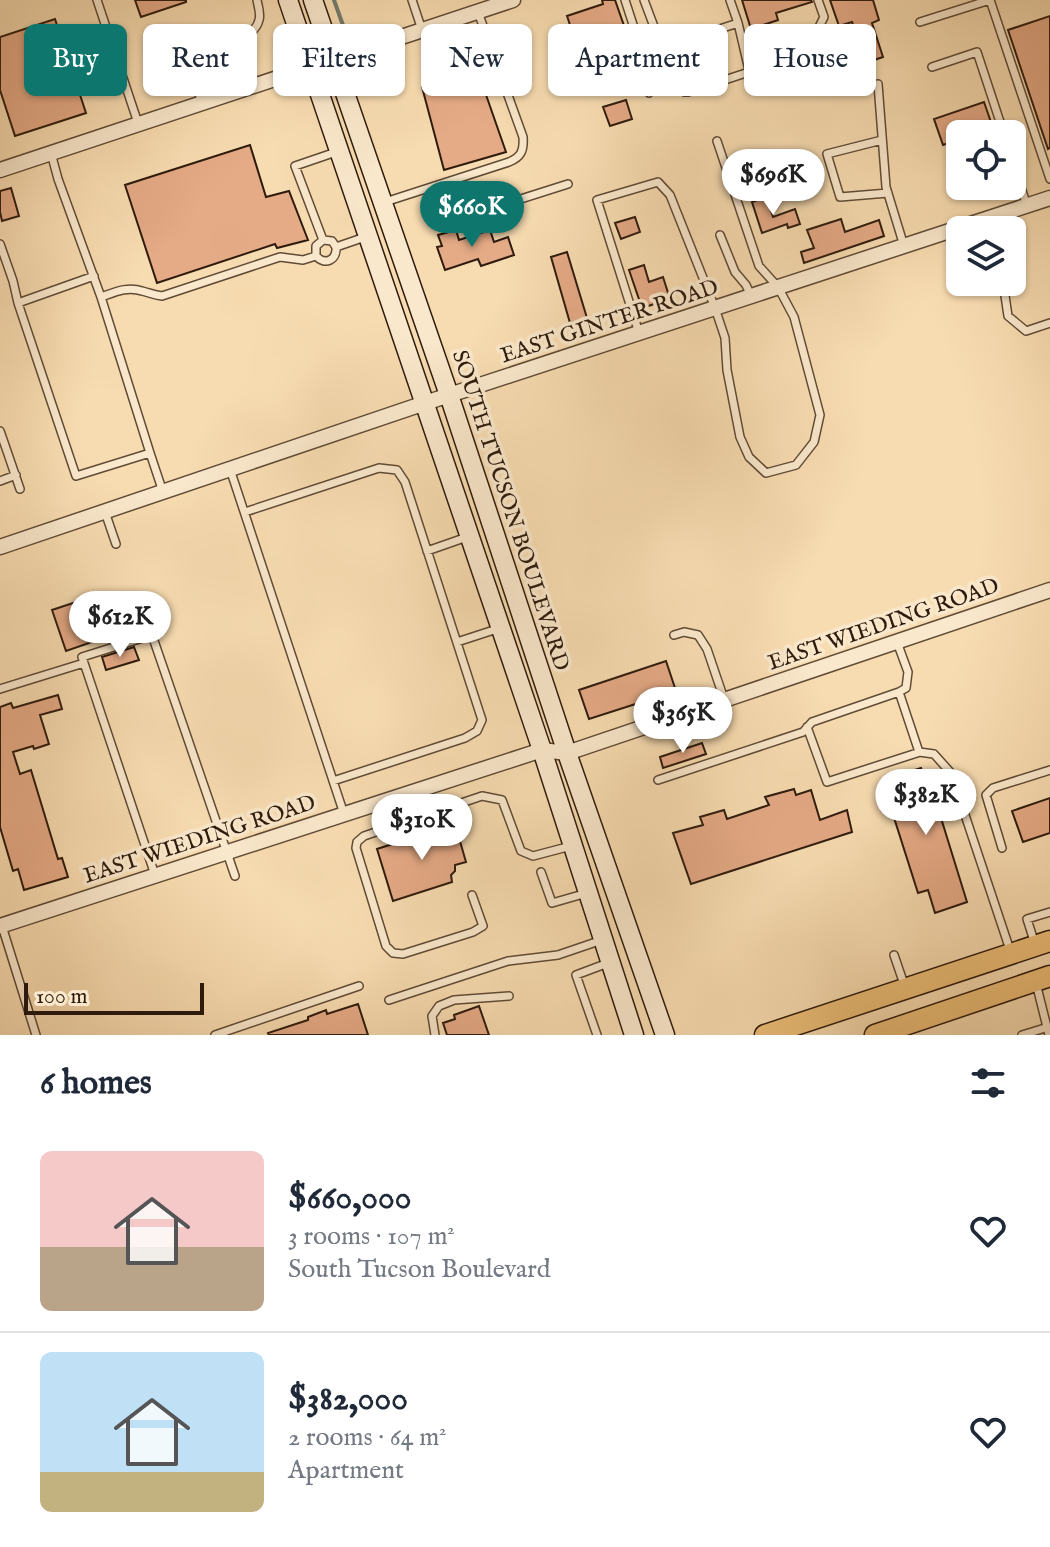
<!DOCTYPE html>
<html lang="en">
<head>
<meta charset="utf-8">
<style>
	:root { --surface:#fff; --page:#f2f2f3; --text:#1f2937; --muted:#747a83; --line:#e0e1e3; --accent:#0f766e }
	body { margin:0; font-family:"IM FELL English",serif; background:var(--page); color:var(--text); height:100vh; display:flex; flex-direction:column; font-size:30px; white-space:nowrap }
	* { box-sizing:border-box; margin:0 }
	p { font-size:26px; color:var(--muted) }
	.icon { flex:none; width:44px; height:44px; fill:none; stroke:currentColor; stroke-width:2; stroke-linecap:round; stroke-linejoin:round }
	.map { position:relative; height:1035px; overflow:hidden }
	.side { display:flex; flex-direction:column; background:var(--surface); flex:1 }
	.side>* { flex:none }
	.banner { position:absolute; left:24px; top:24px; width:1002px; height:72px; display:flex; gap:16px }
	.tools { position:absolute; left:946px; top:120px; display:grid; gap:16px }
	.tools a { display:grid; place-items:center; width:80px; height:80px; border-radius:12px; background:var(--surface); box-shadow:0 2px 6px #0004; font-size:40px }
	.scale { position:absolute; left:24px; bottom:20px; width:180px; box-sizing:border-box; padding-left:8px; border:4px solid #2e1b0d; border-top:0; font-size:22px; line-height:28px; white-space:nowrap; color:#2e1b0d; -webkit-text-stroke:6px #fae8cc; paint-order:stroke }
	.price { position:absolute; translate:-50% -68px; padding:0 18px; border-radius:28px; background:#fff; color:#222; font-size:26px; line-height:52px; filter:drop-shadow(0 2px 4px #0008) }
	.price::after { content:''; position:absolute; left:50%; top:48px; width:24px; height:18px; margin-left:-12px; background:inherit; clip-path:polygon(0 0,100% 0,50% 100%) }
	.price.active { background:var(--accent); color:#fff }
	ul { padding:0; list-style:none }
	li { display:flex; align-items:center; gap:24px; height:200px; padding:0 40px }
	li+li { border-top:2px solid var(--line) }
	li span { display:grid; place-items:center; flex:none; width:224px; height:160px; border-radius:12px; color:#555 }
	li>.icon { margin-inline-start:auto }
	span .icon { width:96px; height:96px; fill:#fffc; stroke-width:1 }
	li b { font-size:34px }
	h2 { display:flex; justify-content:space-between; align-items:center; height:96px; padding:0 40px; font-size:34px }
	.pill { padding:0 28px; border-radius:12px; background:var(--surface); box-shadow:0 2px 6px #0004; font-size:28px; line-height:72px }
	.pill.active { background:var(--accent); color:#fff }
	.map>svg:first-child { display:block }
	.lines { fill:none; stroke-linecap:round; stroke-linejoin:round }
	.stream { stroke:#717b6e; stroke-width:4 }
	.building { fill:#e5aa86; stroke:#2e1b0d; stroke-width:2 }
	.service-casing { stroke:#604b36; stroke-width:10 }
	.minor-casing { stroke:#604b36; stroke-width:17 }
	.secondary-casing { stroke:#2e1b0d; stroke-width:21 }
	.primary-casing { stroke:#2e1b0d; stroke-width:23 }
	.service { stroke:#fae8cc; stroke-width:7 }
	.minor { stroke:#fae8cc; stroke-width:14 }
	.secondary { stroke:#fae8cc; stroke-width:18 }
	.primary { stroke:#ecbe78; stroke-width:20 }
	.labels { text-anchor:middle; stroke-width:7; stroke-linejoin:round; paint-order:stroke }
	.street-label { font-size:22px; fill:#2e1b0d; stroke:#fae8cc }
</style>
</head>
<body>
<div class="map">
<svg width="1050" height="1035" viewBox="0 0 1050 1035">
	<rect width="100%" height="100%" fill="#f8dcb1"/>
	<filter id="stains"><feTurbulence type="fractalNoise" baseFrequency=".0025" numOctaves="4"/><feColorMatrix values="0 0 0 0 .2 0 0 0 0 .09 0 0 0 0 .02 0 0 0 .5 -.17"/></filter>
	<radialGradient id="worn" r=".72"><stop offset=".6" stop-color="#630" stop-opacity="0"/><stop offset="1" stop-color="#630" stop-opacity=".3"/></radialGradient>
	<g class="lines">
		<path class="stream" d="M334,0L345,31"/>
	</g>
	<path class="building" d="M135,0H186V2L141,17Z
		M602,0H615L628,37L608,43L615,64L605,67L600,52L581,58L567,16L603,4Z
		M742,0H811L812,2L776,13L778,20L751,29Z
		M830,0H873L879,20L872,23L883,57L853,67L847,49L860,44L852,22L839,26Z
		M1050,16V148L1048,149L1008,30Z
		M55,19L86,113L15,136L0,90V37Z
		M477,69L506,152L444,170L422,87Z
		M626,100L632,119L610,126L603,107Z
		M984,102L993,128L975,134H960V139L943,145L934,119Z
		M250,145L266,197L289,191L308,240L277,248L275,244L157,283L125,185Z
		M11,188L19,216L2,221L0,212V191Z
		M766,197L773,217L795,209L800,224L788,228L787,224L762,233L752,202Z
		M635,217L640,232L621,239L615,223Z
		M841,219L845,232L879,220L884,236L804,263L801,252L814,248L807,230Z
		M456,230L459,240L490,230L494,242L508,237L514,255L481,266L478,259L445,270L437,247L442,246L438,235Z
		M567,252L587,318L570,323L551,257Z
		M644,265L649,282L663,277L670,299L642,308L629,270Z
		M112,597L122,631L94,639L95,641L66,651L52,610L82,600L83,606Z
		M134,647L139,660L106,670L102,657Z
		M666,661L676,691L589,719L579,690Z
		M58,695L62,709L40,715L49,744L34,749L33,746L13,752L20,774L31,770L58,859L62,858L68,877L24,890L18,869L13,871L0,827V707L11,703L13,708Z
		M702,743L706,754L663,768L660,757Z
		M921,768L929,794L948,788L956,813L941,818L967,902L935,913L928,890L918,893L882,780Z
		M794,789L796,795L811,790L820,820L847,810L852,832L691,884L673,833L703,825L700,817L724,810L727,819L769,805L765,797Z
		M1050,798V833L1023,842L1012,811Z
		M455,824L466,862L455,865V871L451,875L452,882L393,901L377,849Z
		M358,1004L368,1035H269L268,1033L308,1020V1017L326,1010L327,1014Z
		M479,1006L489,1035H447L443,1023L455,1019L454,1015Z"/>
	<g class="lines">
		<g class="service-casing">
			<path id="service" d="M97,0L138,123
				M412,0L422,30
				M625,0L638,40L637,57L649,93
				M644,0L662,48L738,23L730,0
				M990,0L1050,179
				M920,22L990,0
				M815,35L824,17L818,0
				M662,48L680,88L684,92H688L746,73L749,70L738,23
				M932,67L977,52L1004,134
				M878,84L886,187L904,246
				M202,103L190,66V57C205,42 253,46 259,20C261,14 258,6 257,0
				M882,140L827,154L840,197L888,193
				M51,153L58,179L101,297C115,292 128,286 142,291C150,293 154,295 162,296L280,257L303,260L316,256C325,266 337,260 336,247L332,241L323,240L316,246V256
				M1012,160L1027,206
				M385,202L509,162C521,157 524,151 523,137L478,12
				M455,220L568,184
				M720,235L735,272L746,285L751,296
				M323,240L295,166L339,151
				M0,244L13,281L18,303
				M336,247L368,236
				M94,276L18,303L76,476L150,453L101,297
				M1003,282L1008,316L1026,331L1050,323
				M639,333L597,200L658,182L670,195L715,308L725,338L727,370L740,437L749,457L766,473L796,465L814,442L820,415L794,317L778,287L759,266L717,141
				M0,431L20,489
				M150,453L163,492
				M230,469L344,814
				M0,481L16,475
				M105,512L116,544
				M245,512L379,468L397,470L405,482L482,720L477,731L465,738L333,781
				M427,551L467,537
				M674,635L684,632L698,635L707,649L724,699
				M457,642L500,628
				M897,642L908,672L906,688L899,692L919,752L934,754L951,773L1010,950
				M84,663L82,657L152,635L235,876
				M0,689L84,663L155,875
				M807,727L827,782L920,752
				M658,780L803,732L812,722L899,692
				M1002,848L986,795L993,788L1050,770
				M541,872L552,903L587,893
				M472,895L483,926L473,932L403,954L393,953L386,946L356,848L357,842L364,836L482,796L502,800L521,851L533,856L571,846
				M2,926L36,1035
				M1035,944L1027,919L1050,912
				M894,955L905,987
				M1036,983L1049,1035
				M389,1000L508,961L558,955L602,940
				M215,1035L359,986
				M435,1035L432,1016L439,1006L454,1000L509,996
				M597,1035L576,975L608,963
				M1022,1035L1045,1028"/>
		</g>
		<g class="minor-casing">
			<path id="minor" d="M0,170L513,0
				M0,547L425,403L1050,198
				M0,926L542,750L567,753L1050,590"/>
		</g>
		<g class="secondary-casing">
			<path id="secondary" d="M288,0L542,750L634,1035
				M313,0L449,395L567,753L665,1035"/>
		</g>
		<g class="primary-casing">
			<path id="primary" d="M765,1035L1050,941
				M875,1035L1050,976"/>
		</g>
		<use href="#service" class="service"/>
		<use href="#minor" class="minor"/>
		<use href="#secondary" class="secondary"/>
		<use href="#primary" class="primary"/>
	</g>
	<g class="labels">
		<g class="street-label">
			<text transform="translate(609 320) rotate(-18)" y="8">EAST GINTER ROAD</text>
			<text transform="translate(512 510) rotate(72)" y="8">SOUTH TUCSON BOULEVARD</text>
			<text transform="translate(883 623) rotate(-19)" y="8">EAST WIEDING ROAD</text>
			<text transform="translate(199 838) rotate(-18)" y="8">EAST WIEDING ROAD</text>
		</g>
	</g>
	<rect width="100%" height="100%" filter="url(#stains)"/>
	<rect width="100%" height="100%" fill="url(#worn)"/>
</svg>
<div class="tools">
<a><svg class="icon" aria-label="locate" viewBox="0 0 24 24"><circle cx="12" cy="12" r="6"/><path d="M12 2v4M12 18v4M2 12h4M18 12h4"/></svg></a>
<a><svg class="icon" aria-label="layers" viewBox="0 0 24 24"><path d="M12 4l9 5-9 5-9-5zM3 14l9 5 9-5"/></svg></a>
</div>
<div class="scale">100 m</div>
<b class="price" style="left:773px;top:217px">$696K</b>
<b class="price active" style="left:472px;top:249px">$660K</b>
<b class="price" style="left:120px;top:659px">$612K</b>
<b class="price" style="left:683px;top:755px">$365K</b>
<b class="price" style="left:926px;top:837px">$382K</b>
<b class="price" style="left:422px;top:862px">$310K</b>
<div class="banner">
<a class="pill active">Buy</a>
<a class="pill">Rent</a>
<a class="pill">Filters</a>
<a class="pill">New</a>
<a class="pill">Apartment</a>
<a class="pill">House</a>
</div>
</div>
<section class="side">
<h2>6 homes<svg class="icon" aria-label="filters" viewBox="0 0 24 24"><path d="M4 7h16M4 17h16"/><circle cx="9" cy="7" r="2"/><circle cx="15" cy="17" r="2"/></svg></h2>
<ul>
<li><span style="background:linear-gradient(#f6c9c9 60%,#b9a48a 0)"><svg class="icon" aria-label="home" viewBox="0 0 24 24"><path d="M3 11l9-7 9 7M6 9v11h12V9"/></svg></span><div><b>$660,000</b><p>3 rooms · 107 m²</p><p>South Tucson Boulevard</p></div><svg class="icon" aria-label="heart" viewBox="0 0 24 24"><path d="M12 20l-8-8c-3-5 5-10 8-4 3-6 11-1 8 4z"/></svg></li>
<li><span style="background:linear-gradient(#bfe0f5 75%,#c2b280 0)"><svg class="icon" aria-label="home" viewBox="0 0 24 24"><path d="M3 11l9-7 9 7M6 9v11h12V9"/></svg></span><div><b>$382,000</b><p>2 rooms · 64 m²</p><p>Apartment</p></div><svg class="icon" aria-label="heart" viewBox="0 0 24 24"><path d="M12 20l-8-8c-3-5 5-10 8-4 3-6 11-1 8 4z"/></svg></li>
</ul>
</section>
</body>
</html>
